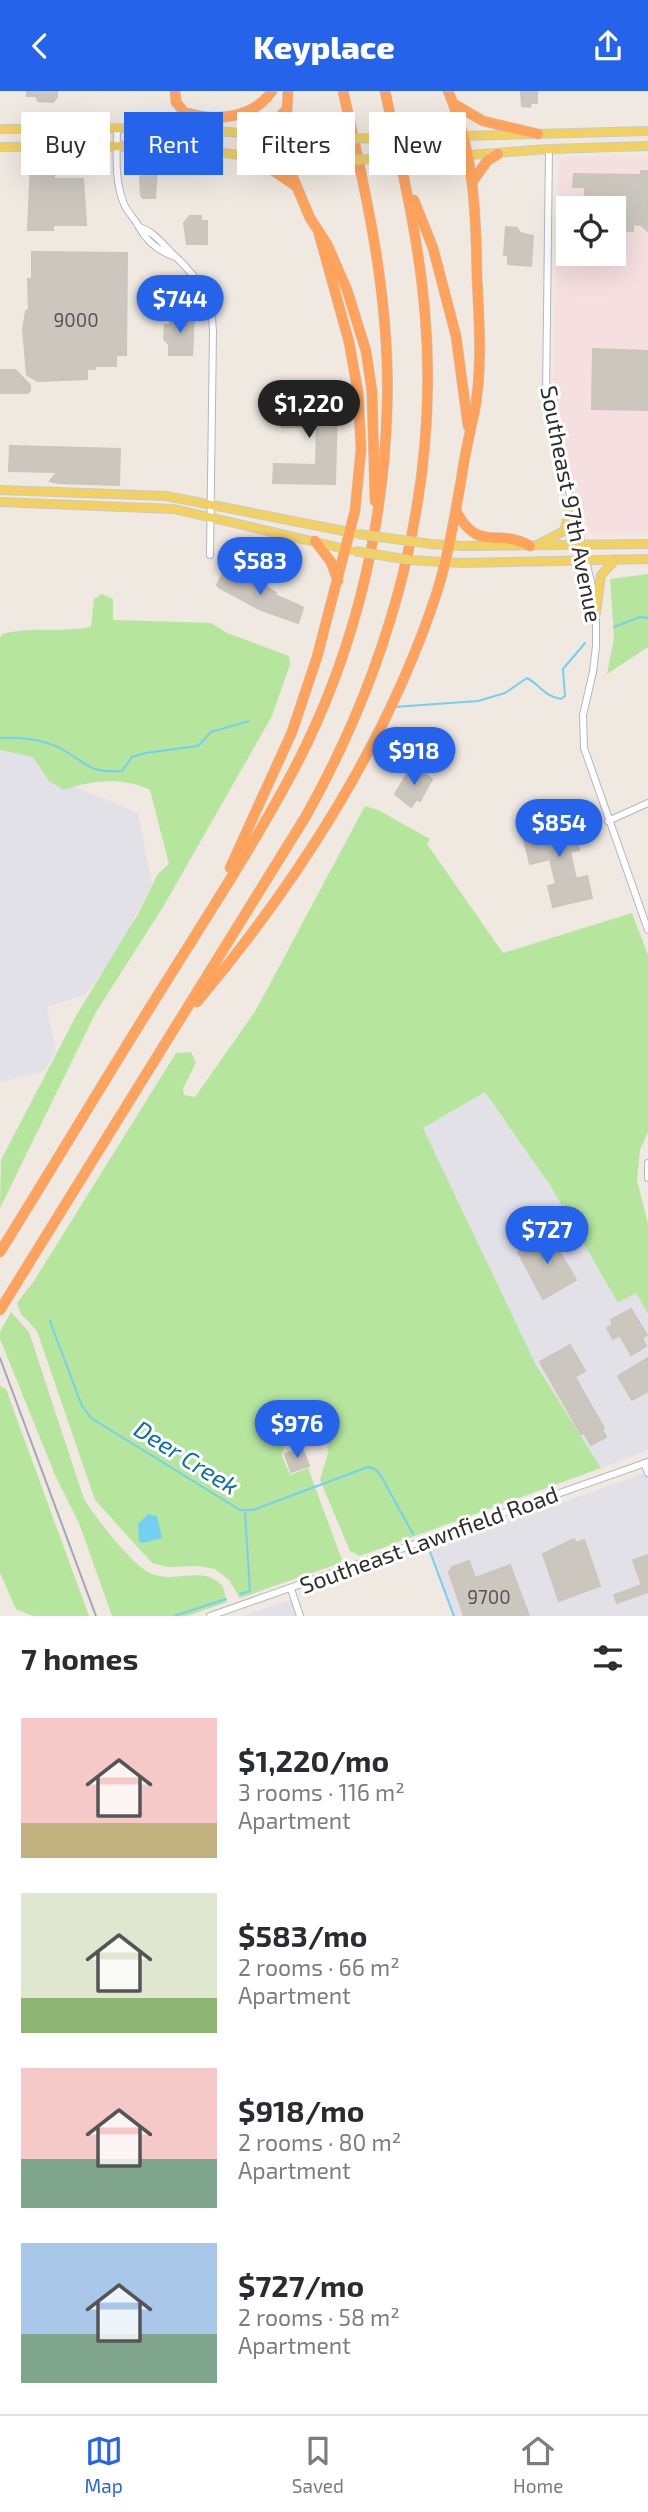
<!DOCTYPE html>
<html lang="en">
<head>
<meta charset="utf-8">
<style>
	:root { --surface:#fff; --page:#f2f2f3; --text:#2b2b33; --muted:#7c7c81; --line:#e1e1e2; --accent:#2563eb }
	body { margin:0; font-family:"Exo 2",sans-serif; background:var(--page); color:var(--text); height:100vh; display:flex; flex-direction:column; font-size:26px; white-space:nowrap }
	* { box-sizing:border-box; margin:0 }
	p { font-size:23px; color:var(--muted) }
	.icon { flex:none; width:38px; height:38px; fill:none; stroke:currentColor; stroke-width:2; stroke-linecap:round; stroke-linejoin:round }
	.map { position:relative; height:1525px; overflow:hidden }
	.side { display:flex; flex-direction:column; background:var(--surface); flex:1 }
	.side>* { flex:none }
	.banner { position:absolute; left:21px; top:21px; width:607px; height:63px; display:flex; gap:14px }
	.controls { position:absolute; left:556px; top:105px; display:grid; gap:14px }
	.controls a { display:grid; place-items:center; width:70px; height:70px; border-radius:0px; background:var(--surface); box-shadow:0 7px 28px #0002; font-size:35px }
	.price { position:absolute; translate:-50% -60px; padding:0 16px; border-radius:24px; background:var(--accent); color:#fff; font-size:23px; line-height:46px; filter:drop-shadow(0 2px 4px #0008) }
	.price::after { content:''; position:absolute; left:50%; top:42px; width:21px; height:16px; margin-left:-10px; background:inherit; clip-path:polygon(0 0,100% 0,50% 100%) }
	.price.active { background:#222; color:#fff }
	ul { padding:0; list-style:none }
	li { display:flex; align-items:center; gap:21px; height:175px; padding:0 21px }
	li span { display:grid; place-items:center; flex:none; width:196px; height:140px; border-radius:0px; color:#555 }
	li>.icon { margin-inline-start:auto }
	span .icon { width:84px; height:84px; fill:#fffc; stroke-width:1 }
	li b { font-size:30px }
	h2 { display:flex; justify-content:space-between; align-items:center; height:84px; padding:0 21px; font-size:30px }
	.chip { padding:0 24px; border-radius:0px; background:var(--surface); box-shadow:0 7px 28px #0002; font-size:24px; line-height:63px }
	.chip.active { background:var(--accent); color:#fff }
	header { display:flex; justify-content:space-between; align-items:center; height:91px; padding:0 21px; background:var(--accent); color:#fff; font-size:32px; font-weight:800 }
	.tabs { display:flex; justify-content:space-around; align-items:center; height:98px; border-top:2px solid var(--line); background:var(--surface); font-size:19px; color:var(--muted) }
	.tabs a { display:grid; justify-items:center; gap:4px }
	.tabs .active { color:var(--accent) }
	.map>svg:first-child { display:block }
	.industrial { fill:#e3e1e8 }
	.medical { fill:#f5dfe0; fill-rule:evenodd }
	.green { fill:#b6e59e }
	.water { fill:#75cff0 }
	.lines { fill:none; stroke-linecap:round; stroke-linejoin:round }
	.stream { stroke:#75cff0; stroke-width:2 }
	.building { fill:#cbc7bf; stroke:#cbc5ba; stroke-width:2 }
	.minor-casing { stroke:#b4b7c1; stroke-width:8 }
	.major-casing { stroke:#c9c9c9; stroke-width:10 }
	.highway-casing { stroke:#c9c9c9; stroke-width:11 }
	.minor { stroke:#fff; stroke-width:6 }
	.major { stroke:#f2d163; stroke-width:8 }
	.highway { stroke:#ffa35c; stroke-width:10 }
	.rail { stroke:#a3a6b8; stroke-width:2 }
	.major-bridge-casing { stroke:#c9c9c9; stroke-width:10; stroke-linecap:butt }
	.major-bridge { stroke:#f2d163; stroke-width:8 }
	.labels { text-anchor:middle; stroke-width:6; stroke-linejoin:round; paint-order:stroke }
	.number-label { font-size:19px; fill:#555452 }
	.street-label { font-size:23px; fill:#2e2e2e; stroke:#fff }
	.water-label { font-size:24px; font-style:italic; fill:#0d6fa3; stroke:#fff }
</style>
</head>
<body>
<header><svg class="icon" aria-label="back" viewBox="0 0 24 24"><path d="M15 5l-7 7 7 7"/></svg>Keyplace<svg class="icon" aria-label="share" viewBox="0 0 24 24"><path d="M12 15V3M7 8l5-5 5 5M5 13v7h14v-7"/></svg></header>
<div class="map">
<svg width="648" height="1525" viewBox="0 0 648 1525">
	<rect width="100%" height="100%" fill="#efe9e1"/>
	<path class="industrial" d="M0,657L51,671L61,690L138,722L152,793L113,867L85,904L47,916L56,961L44,980L0,991Z
		M485,1001L550,1094L618,1212L636,1202L648,1223V1359L601,1377L536,1274L423,1037Z
		M648,1381V1525H452L428,1459Z
		M295,1507L302,1525H243Z"/>
	<path class="medical" d="M648,65V443L590,442L564,358L553,305L559,69L564,66ZM569,117H614V163H569Z"/>
	<path class="green" d="M648,483V556L607,583L614,547L610,488Z
		M102,503L113,508V529L211,532L227,542L289,565L290,573L272,625L163,816L96,921L0,1117L1,1069L76,925L139,821L157,784L169,773L150,699C123,686 92,689 64,699L49,690L33,666L0,659V547L2,543C31,535 62,542 91,536L94,508Z
		M365,715L378,719L430,748L427,753L503,862L632,822L648,864V1041L640,1059L637,1089L648,1133V1223L636,1202L618,1212L550,1094L485,1001L423,1037L536,1274L601,1377L360,1465L350,1460L320,1389L328,1362L327,1353L308,1339L294,1341L285,1348L282,1365L290,1384L308,1377L342,1469L340,1472L240,1507L229,1489L215,1478L198,1475L167,1476L152,1472L95,1409L37,1240L21,1223L17,1212L34,1190L176,962L191,961L196,971L183,998L184,1004L195,1006L256,919Z
		M11,1221L29,1241L84,1408C95,1426 132,1474 150,1482C174,1494 204,1472 223,1496L227,1511L187,1525H112L79,1432L55,1384L0,1248V1241Z
		M0,1295L6,1298L89,1525H33L16,1518L0,1482Z"/>
	<path class="water" d="M148,1423L157,1425L162,1447L143,1452L139,1450L138,1433Z"/>
	<g class="lines">
		<path class="stream" d="M614,536L640,526L648,527
			M394,616L478,610L505,602L527,587C540,594 545,606 561,608L565,605L563,578L585,552
			M0,647C23,646 45,648 65,660C91,675 89,682 122,680L132,666L145,662L198,655L211,641L249,630
			M50,1230L82,1315L91,1327L240,1419H253L368,1376L375,1378L381,1385L413,1443
			M429,1458L454,1525
			M240,1503L250,1500L245,1421
			M174,1525L226,1508"/>
	</g>
	<path class="building" d="M27,0H57V6L53,11L38,10L36,5H27Z
		M521,0H537V12H531L530,16L522,15Z
		M31,70L54,73V88H83L86,134H53V139H28Z
		M147,78H157L155,107H143L141,104L140,88L142,83H147Z
		M641,80H648V140L641,134L633,133V140H614V117H585V96H573L574,83L641,84Z
		M190,125H201V130H207V153H187L184,132Z
		M506,136L517,137L520,142L533,145L531,175L508,173V164H504Z
		M32,161L127,162L126,264H116V275H95V278H87V288L38,290L27,284L23,238L26,220L29,218L28,188H32Z
		M187,225H194L192,264H169V253L164,248L165,234H170V226Z
		M593,258L648,260V319L592,318Z
		M0,279H15L30,294V299L28,302H0Z
		M305,303L314,304V312L337,313L335,393L273,392L274,373L316,374L317,332H301V336H282V332L276,331L277,306L305,307Z
		M10,355L120,358L119,394L59,392L50,390L57,381L9,380Z
		M224,481H228L253,493L254,491L261,493L276,502L275,504L300,515L303,517L298,532L259,518L220,497L217,494Z
		M416,676L432,688L420,710L417,708L411,716L395,703L407,683L409,685Z
		M550,716L551,718L559,717L565,741L574,738L579,759L570,761L576,788L587,785L592,807L553,816L548,795L556,793L550,768L530,773L524,749L544,744L539,721Z
		M549,1143L576,1189L543,1208L518,1161Z
		M631,1218L647,1244L642,1247L646,1255L631,1264L620,1244L613,1248L607,1237L613,1233L611,1229Z
		M570,1254L585,1280L575,1286L604,1337L602,1338L606,1346L591,1354L584,1342L581,1343L540,1271Z
		M648,1267V1300L632,1309L618,1285Z
		M302,1357L309,1375L291,1381L285,1363Z
		M574,1448L576,1452L584,1449L600,1495L559,1510L543,1463Z
		M648,1464V1501L617,1512L614,1504L642,1494L633,1469Z
		M469,1470L475,1487L510,1474L529,1525H464L449,1481L452,1476Z"/>
	<g class="lines">
		<g class="minor-casing">
			<path id="minor" d="M117,37C117,62 114,89 124,113C128,122 135,128 139,136C147,151 158,160 175,166
				M549,58L546,306L591,491L596,522V555L593,581L583,624L584,657L648,839
				M139,136C156,141 164,156 177,167C199,188 212,208 213,240L210,464
				M608,730L648,712
				M648,1072V1087
				M644,1372L648,1382
				M291,1498L300,1525
				M210,1525L648,1371"/>
		</g>
		<g class="major-casing">
			<path id="major" d="M0,38L169,37L329,48
				M423,46L648,40
				M0,56L159,55L276,68L334,69
				M428,67L549,58L648,55
				M0,399L166,405L354,442
				M0,411L174,418L349,459
				M431,453L463,455L648,453
				M539,453L564,440L571,413
				M409,469L463,472L648,468
				M596,522L601,484L616,468"/>
		</g>
		<g class="highway-casing">
			<path id="highway" d="M175,0L176,11L184,21C215,31 253,28 272,0
				M288,0L285,58L288,75L310,127L327,153L347,199L366,260L372,300L375,410
				M454,13L483,30L538,43
				M255,44L270,36L287,18
				M253,66L296,95
				M473,90L487,70L498,63
				M414,109L433,157L456,245L468,335
				M456,420C479,463 497,436 530,455
				M315,450L331,471L338,490
				M230,777L292,641L317,566L355,420L361,358L358,301L349,251L319,143
				M197,911C297,792 387,652 436,504C448,467 454,428 461,390C464,368 469,345 474,323C483,279 479,230 477,186C476,122 474,60 448,0
				M0,1161C56,1071 110,980 166,891C209,822 253,755 291,684C351,572 383,446 387,319C391,211 367,105 343,0
				M0,1219L306,725C391,573 440,399 425,223C419,148 401,74 385,0"/>
		</g>
		<use href="#minor" class="minor"/>
		<use href="#major" class="major"/>
		<use href="#highway" class="highway"/>
		<path class="rail" d="M0,1267L96,1525"/>
		<g class="major-bridge-casing">
			<path id="major-bridge" d="M329,48L423,46
				M334,69L428,67
				M358,443L431,453
				M355,460L409,469"/>
		</g>
		<use href="#major-bridge" class="major-bridge"/>
	</g>
	<g class="labels">
		<g class="number-label">
			<text x="76" y="236">9000</text>
			<text x="489" y="1513">9700</text>
		</g>
		<g class="street-label">
			<text transform="translate(571 413) rotate(79)" y="8">Southeast 97th Avenue</text>
			<text transform="translate(429 1449) rotate(-20)" y="8">Southeast Lawnfield Road</text>
		</g>
		<g class="water-label">
			<text transform="translate(186 1367) rotate(32)" y="8">Deer Creek</text>
		</g>
	</g>
</svg>
<div class="controls">
<a><svg class="icon" aria-label="locate" viewBox="0 0 24 24"><circle cx="12" cy="12" r="6"/><path d="M12 2v4M12 18v4M2 12h4M18 12h4"/></svg></a>
</div>
<b class="price" style="left:180px;top:244px">$744</b>
<b class="price active" style="left:309px;top:349px">$1,220</b>
<b class="price" style="left:260px;top:506px">$583</b>
<b class="price" style="left:414px;top:696px">$918</b>
<b class="price" style="left:559px;top:768px">$854</b>
<b class="price" style="left:547px;top:1175px">$727</b>
<b class="price" style="left:297px;top:1369px">$976</b>
<div class="banner">
<a class="chip">Buy</a>
<a class="chip active">Rent</a>
<a class="chip">Filters</a>
<a class="chip">New</a>
</div>
</div>
<section class="side">
<h2>7 homes<svg class="icon" aria-label="filters" viewBox="0 0 24 24"><path d="M4 7h16M4 17h16"/><circle cx="9" cy="7" r="2"/><circle cx="15" cy="17" r="2"/></svg></h2>
<ul>
<li><span style="background:linear-gradient(#f6c9c9 75%,#c2b280 0)"><svg class="icon" aria-label="home" viewBox="0 0 24 24"><path d="M3 11l9-7 9 7M6 9v11h12V9"/></svg></span><div><b>$1,220/mo</b><p>3 rooms · 116 m²</p><p>Apartment</p></div></li>
<li><span style="background:linear-gradient(#dfe7d0 75%,#8fb573 0)"><svg class="icon" aria-label="home" viewBox="0 0 24 24"><path d="M3 11l9-7 9 7M6 9v11h12V9"/></svg></span><div><b>$583/mo</b><p>2 rooms · 66 m²</p><p>Apartment</p></div></li>
<li><span style="background:linear-gradient(#f6c9c9 65%,#7fa58c 0)"><svg class="icon" aria-label="home" viewBox="0 0 24 24"><path d="M3 11l9-7 9 7M6 9v11h12V9"/></svg></span><div><b>$918/mo</b><p>2 rooms · 80 m²</p><p>Apartment</p></div></li>
<li><span style="background:linear-gradient(#a9c7e8 65%,#7fa58c 0)"><svg class="icon" aria-label="home" viewBox="0 0 24 24"><path d="M3 11l9-7 9 7M6 9v11h12V9"/></svg></span><div><b>$727/mo</b><p>2 rooms · 58 m²</p><p>Apartment</p></div></li>
</ul>
</section>
<nav class="tabs">
<a class="active"><svg class="icon" aria-label="map" viewBox="0 0 24 24"><path d="M3 6l6-2 6 2 6-2v14l-6 2-6-2-6 2zM9 4v14M15 6v14"/></svg>Map</a>
<a><svg class="icon" aria-label="saved" viewBox="0 0 24 24"><path d="M7 4h10v16l-5-4-5 4z"/></svg>Saved</a>
<a><svg class="icon" aria-label="home" viewBox="0 0 24 24"><path d="M3 11l9-7 9 7M6 9v11h12V9"/></svg>Home</a>
</nav>
</body>
</html>
